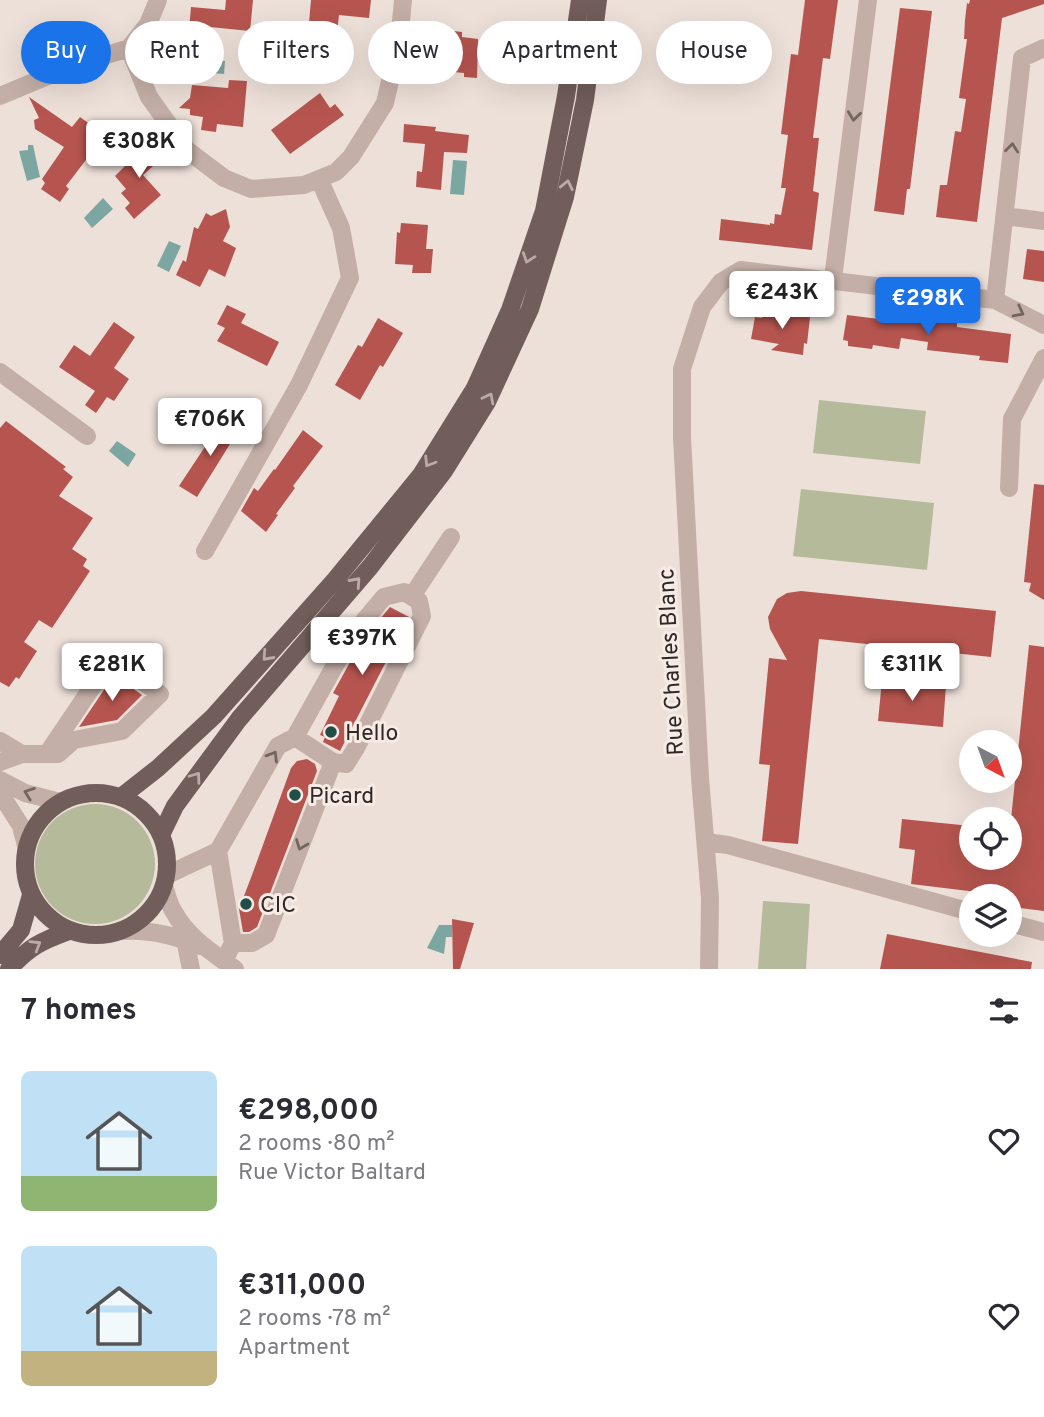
<!DOCTYPE html>
<html lang="en">
<head>
<meta charset="utf-8">
<style>
	:root { --surface:#fff; --page:#f2f2f3; --text:#2b2b33; --muted:#7c7c81; --accent:#1a73e8 }
	body { margin:0; font-family:Overpass,sans-serif; background:var(--page); color:var(--text); height:100vh; display:flex; flex-direction:column; font-size:26px; white-space:nowrap }
	* { box-sizing:border-box; margin:0 }
	p { font-size:23px; color:var(--muted) }
	.icon { flex:none; width:38px; height:38px; fill:none; stroke:currentColor; stroke-width:2; stroke-linecap:round; stroke-linejoin:round }
	.map { position:relative; height:969px; overflow:hidden }
	.sheet { display:flex; flex-direction:column; background:var(--surface); flex:1 }
	.sheet>* { flex:none }
	.banner { position:absolute; left:21px; top:21px; width:1003px; height:63px; display:flex; gap:14px }
	.needle { width:46px; rotate:139deg }
	.fabs { position:absolute; left:959px; top:730px; display:grid; gap:14px }
	.fabs a { display:grid; place-items:center; width:63px; height:63px; border-radius:50%; background:var(--surface); box-shadow:0 7px 28px #0002; font-size:35px }
	.price { position:absolute; translate:-50% -60px; padding:0 16px; border-radius:7px; background:#fff; color:#222; font-size:23px; line-height:46px; filter:drop-shadow(0 2px 4px #0008) }
	.price::after { content:''; position:absolute; left:50%; top:42px; width:21px; height:16px; margin-left:-10px; background:inherit; clip-path:polygon(0 0,100% 0,50% 100%) }
	.price.on { background:var(--accent); color:#fff }
	ul { padding:0; list-style:none }
	li { display:flex; align-items:center; gap:21px; height:175px; padding:0 21px }
	li span { display:grid; place-items:center; flex:none; width:196px; height:140px; border-radius:10px; color:#555 }
	li>.icon { margin-inline-start:auto }
	span .icon { width:84px; height:84px; fill:#fffc; stroke-width:1 }
	li b { font-size:30px }
	h2 { display:flex; justify-content:space-between; align-items:center; height:84px; padding:0 21px; font-size:30px }
	.pill { padding:0 24px; border-radius:32px; background:var(--surface); box-shadow:0 7px 28px #0002; font-size:24px; line-height:63px }
	.pill.on { background:var(--accent); color:#fff }
	.map>svg:first-child { display:block }
	.green { fill:#b5ba9b }
	.water { fill:#7ca6a1 }
	.building { fill:#b6554f }
	.lines { fill:none; stroke-linecap:round; stroke-linejoin:round }
	.minor { stroke:#c3afa7; stroke-width:18 }
	.major { stroke:#715d59; stroke-width:18 }
	.oneway { stroke:#736560 }
	.oneway2 { stroke:#baaba6 }
	.poi-dot { fill:#224d48; stroke:#f6ebe5; stroke-width:2.5 }
	.labels { text-anchor:middle; stroke-width:6; stroke-linejoin:round; paint-order:stroke }
	.street-label { font-size:23px; fill:#312826; stroke:#f6ebe5 }
	.poi-label { font-size:23px; fill:#312826; stroke:#f6ebe5; text-anchor:start }
</style>
</head>
<body>
<div class="map">
<svg width="1044" height="969" viewBox="0 0 1044 969">
	<rect width="100%" height="100%" fill="#ede0d9"/>
	<path class="green" d="M819,400L926,411L920,464L813,453Z
		M801,489L934,503L927,570L793,556Z
		M35 864a60 60 0 1 1 120 0a60 60 0 1 1-120 0Z
		M763,901L810,904L806,969H758Z"/>
	<path class="water" d="M199,59L225,61L224,74L199,72Z
		M28,145H33L40,177L27,181L19,151L28,150Z
		M453,160L467,161L464,195L450,194Z
		M103,198L113,209L92,228L84,218Z
		M169,241L181,246L169,272L157,266Z
		M117,441L136,454L128,467L109,451Z
		M439,925H452V937H446L444,954L427,948Z"/>
	<path class="building" d="M226,0H253L250,31L210,27V32L189,30L191,7L225,10Z
		M311,0H371L369,18L339,15L335,51L285,48L286,32L308,34Z
		M805,0H838L830,59L823,58L813,138H819L813,191L819,193L812,250L719,240L721,219L770,225V223L774,224L775,214L781,215L786,188H781L788,135L781,134L791,54L798,55Z
		M970,0H1044V4L1002,18L977,222L936,217L940,185H947L955,131L961,132L966,99L959,98L967,39H964L965,20L967,3L969,4Z
		M900,8L932,11L910,189H907L904,215L874,211Z
		M446,30L462,32V37L478,39L477,78L464,77V73L442,71Z
		M229,80L247,81L243,127L217,124L216,132L201,130L203,117L190,115V109L179,108L190,98L192,85L228,88Z
		M320,93L330,108L335,104L344,115L290,154L271,130Z
		M29,97L72,127L80,117L105,135L66,186L69,189L60,202L41,189L45,183L42,179L64,147L35,129L34,120L39,118Z
		M404,124L436,127L435,131L469,135L467,153L444,152L441,190L416,187L417,171L422,172L425,144L403,142Z
		M147,141L162,158L143,175L161,195L134,219L125,208L130,203L121,193L126,189L115,176L130,161L128,158Z
		M226,209L230,227L223,241L236,248L225,277L209,269L200,287L176,275L183,260L186,262L194,227L198,229L206,213L211,216Z
		M401,223L428,225L426,249H433L431,273H412L413,265L395,264L397,232L400,233Z
		M1027,249L1044,251V282L1023,279Z
		M227,305L246,314L241,323L279,342L267,366L217,341L225,328L217,324Z
		M763,310L810,317L807,344L804,343L803,355L771,350L779,344L751,339L755,317L762,318Z
		M847,315L903,322L904,316L957,323V327L1011,334L1008,363L979,360L980,356L927,350L928,342L901,338L899,349L873,345L872,349L848,346V341L843,340Z
		M378,318L403,333L383,367L380,365L360,400L335,385L358,345L362,347Z
		M114,322L135,337L114,368L129,379L114,401L107,397L96,413L85,405L95,391L59,367L74,345L90,356Z
		M224,418L240,428L197,497L179,486Z
		M6,421L66,467L63,469L73,477L59,496L93,518L72,549L87,559L83,566L90,571L52,628L39,620L24,642L37,651L19,679L16,677L9,687L0,682V428Z
		M303,430L323,446L293,486L295,488L276,514L278,515L266,532L241,511L254,488L258,491L274,469L275,470Z
		M1034,484L1044,485V600L1029,591L1031,583L1024,582Z
		M801,591L996,611L991,657L819,639L798,844L762,841L770,765L759,764L769,658L787,660L770,629L768,617L777,599L787,593Z
		M390,607L409,617L340,751L323,742L325,737L320,735L339,696L333,693L359,646L363,648L374,626Z
		M1029,645L1044,647V911L1012,907L1013,900H1010V896L911,884L915,850L899,848L902,819L971,826V858H1010V829Z
		M114,675L142,695L117,720L79,727Z
		M882,680L946,685L943,727L878,721Z
		M307,759L315,764L317,771L257,927L249,932H243L239,909L252,875L291,768L297,761Z
		M452,919L474,923L460,969H453Z
		M887,934L1032,962L1031,969H880Z"/>
	<g class="lines">
		<path class="minor" d="M129,48L149,97L187,150L224,178L251,189L304,185L336,172L351,157L385,103L399,42L403,0
			M0,96L72,66L129,48L148,24L158,0
			M1005,216L1044,221
			M833,279L868,0
			M995,300L1022,58L1044,48
			M0,372L87,436
			M1009,488L1012,419L1044,358
			M205,551L299,385L350,278L341,228L319,179
			M412,596L451,537
			M111,659L160,694L122,731L74,740L58,754H47Z
			M295,737L333,762
			M0,741L22,754
			M0,762L22,754H47
			M0,780L25,793L60,802
			M0,793L21,826L26,846
			M706,842L728,845L971,912
			M218,851L233,943L224,961
			M167,875L218,851L278,746L295,737L352,635L384,597L404,592L419,601L422,616L356,748L346,764L333,762L266,935L252,943H233
			M164,886C167,895 169,905 174,912C187,937 213,953 235,969
			M1010,923L1044,932
			M122,931C150,929 174,935 200,946
			M185,940L191,969
			M709,969L710,898L700,778L682,437V369L702,307L721,282L741,270L995,300L1044,325"/>
		<path class="major" d="M25 864a71 71 0 1 1 142 0a71 71 0 1 1-142 0Z
			M121,797L158,768L214,716L335,580L421,475L475,388L510,310L544,211L566,96L580,0
			M161,835L175,806L239,719L370,567L444,471L487,402L530,309L565,197L585,100L598,0
			M0,955L21,930L31,895
			M9,969C29,947 41,941 69,931"/>
	</g>
	<defs><path id="oneway-chevron" d="M-2-3.5L2.5 0L-2 3.5" fill="none" stroke-width="1.6" stroke-linecap="round" stroke-linejoin="round" transform="scale(1.75)"/></defs>
	<g class="oneway">
		<use href="#oneway-chevron" transform="translate(854 116) rotate(97)"/>
		<use href="#oneway-chevron" transform="translate(1012 148) rotate(-84)"/>
		<use href="#oneway-chevron" transform="translate(1019 312) rotate(28)"/>
		<use href="#oneway-chevron" transform="translate(273 756) rotate(-59)"/>
		<use href="#oneway-chevron" transform="translate(29 793) rotate(-160)"/>
		<use href="#oneway-chevron" transform="translate(301 845) rotate(111)"/>
	</g>
	<g class="oneway2">
		<use href="#oneway-chevron" transform="translate(567 185) rotate(-78)"/>
		<use href="#oneway-chevron" transform="translate(528 258) rotate(109)"/>
		<use href="#oneway-chevron" transform="translate(489 398) rotate(-63)"/>
		<use href="#oneway-chevron" transform="translate(429 462) rotate(122)"/>
		<use href="#oneway-chevron" transform="translate(356 582) rotate(-48)"/>
		<use href="#oneway-chevron" transform="translate(267 656) rotate(132)"/>
		<use href="#oneway-chevron" transform="translate(196 777) rotate(-54)"/>
		<use href="#oneway-chevron" transform="translate(36 945) rotate(-31)"/>
	</g>
	<g class="poi-dot">
		<circle cx="331" cy="732" r="7"/>
		<circle cx="295" cy="795" r="7"/>
		<circle cx="246" cy="904" r="7"/>
	</g>
	<g class="labels">
		<g class="street-label">
			<text transform="translate(670 662) rotate(-93)" y="8">Rue Charles Blanc</text>
		</g>
		<g class="poi-label">
			<text x="345" y="740">Hello</text>
			<text x="309" y="803">Picard</text>
			<text x="260" y="912">CIC</text>
		</g>
	</g>
</svg>
<div class="fabs">
<a><svg class="needle" viewBox="-14 -14 28 28"><path d="M0-13l5 13h-10z" fill="#e53935"/><path d="M0 13l5-13h-10z" fill="#7c7c81"/></svg></a>
<a><svg class="icon" aria-label="locate" viewBox="0 0 24 24"><circle cx="12" cy="12" r="6"/><path d="M12 2v4M12 18v4M2 12h4M18 12h4"/></svg></a>
<a><svg class="icon" aria-label="layers" viewBox="0 0 24 24"><path d="M12 4l9 5-9 5-9-5zM3 14l9 5 9-5"/></svg></a>
</div>
<b class="price" style="left:139px;top:180px">€308K</b>
<b class="price" style="left:782px;top:331px">€243K</b>
<b class="price on" style="left:928px;top:337px">€298K</b>
<b class="price" style="left:210px;top:458px">€706K</b>
<b class="price" style="left:362px;top:677px">€397K</b>
<b class="price" style="left:112px;top:703px">€281K</b>
<b class="price" style="left:912px;top:703px">€311K</b>
<div class="banner">
<a class="pill on">Buy</a>
<a class="pill">Rent</a>
<a class="pill">Filters</a>
<a class="pill">New</a>
<a class="pill">Apartment</a>
<a class="pill">House</a>
</div>
</div>
<section class="sheet">
<h2>7 homes<svg class="icon" aria-label="filters" viewBox="0 0 24 24"><path d="M4 7h16M4 17h16"/><circle cx="9" cy="7" r="2"/><circle cx="15" cy="17" r="2"/></svg></h2>
<ul>
<li><span style="background:linear-gradient(#bfe0f5 75%,#8fb573 0)"><svg class="icon" aria-label="home" viewBox="0 0 24 24"><path d="M3 11l9-7 9 7M6 9v11h12V9"/></svg></span><div><b>€298,000</b><p>2 rooms · 80 m²</p><p>Rue Victor Baltard</p></div><svg class="icon" aria-label="heart" viewBox="0 0 24 24"><path d="M12 20l-8-8c-3-5 5-10 8-4 3-6 11-1 8 4z"/></svg></li>
<li><span style="background:linear-gradient(#bfe0f5 75%,#c2b280 0)"><svg class="icon" aria-label="home" viewBox="0 0 24 24"><path d="M3 11l9-7 9 7M6 9v11h12V9"/></svg></span><div><b>€311,000</b><p>2 rooms · 78 m²</p><p>Apartment</p></div><svg class="icon" aria-label="heart" viewBox="0 0 24 24"><path d="M12 20l-8-8c-3-5 5-10 8-4 3-6 11-1 8 4z"/></svg></li>
</ul>
</section>
</body>
</html>
